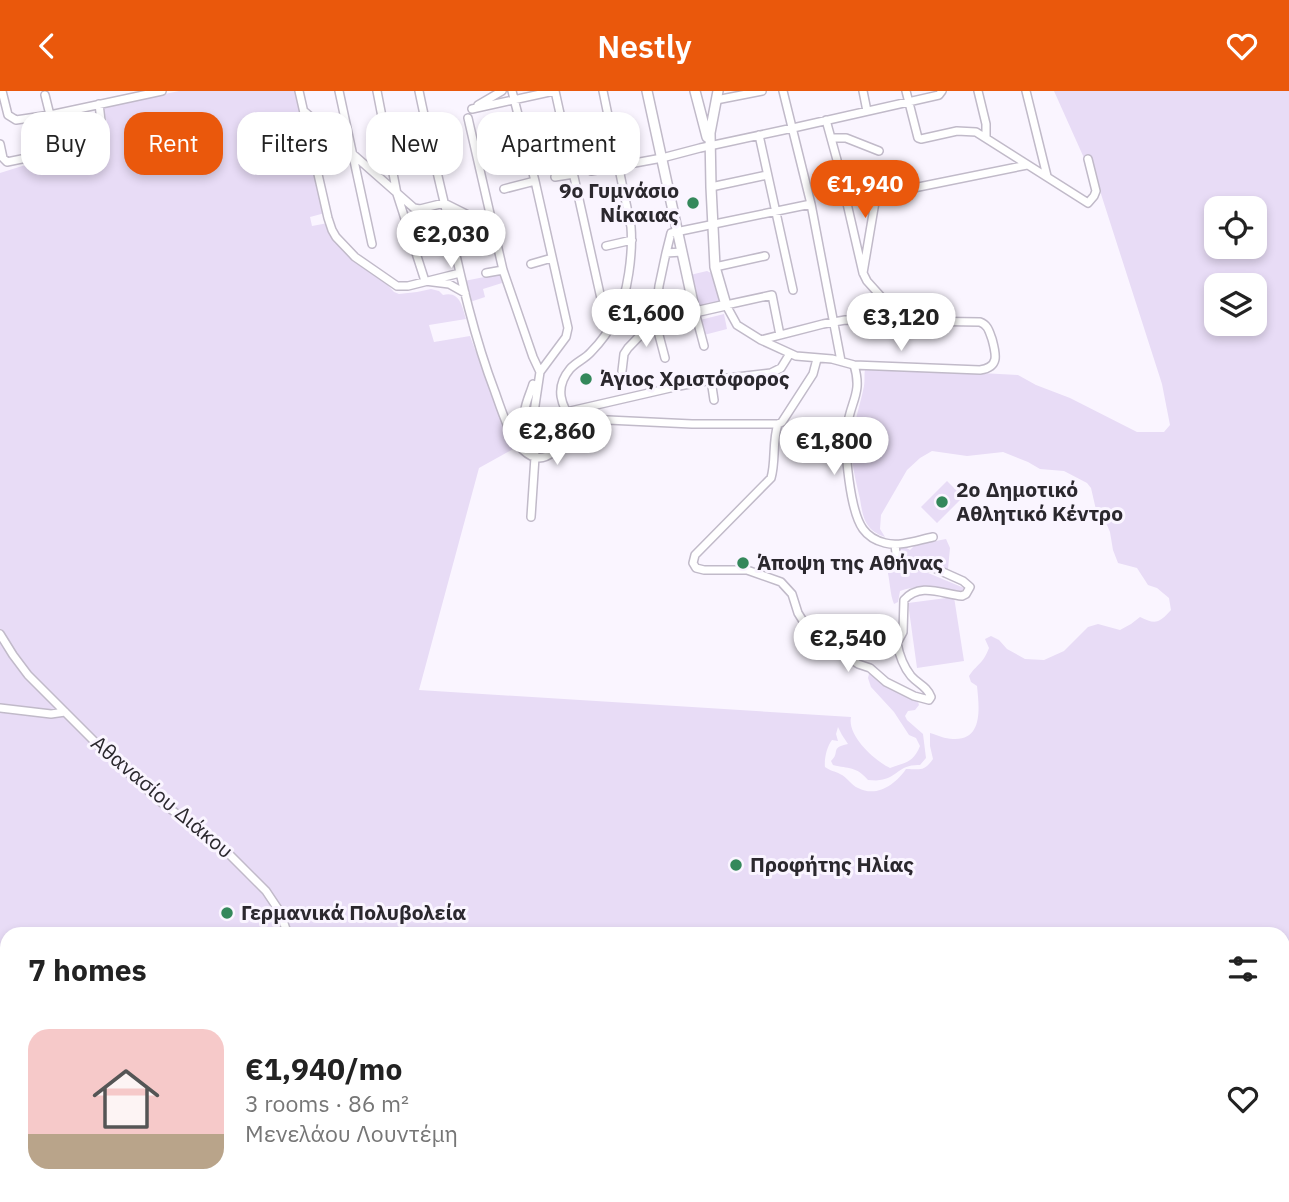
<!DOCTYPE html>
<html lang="en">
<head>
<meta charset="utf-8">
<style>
	:root { --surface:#fff; --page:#f6f6f6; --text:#222; --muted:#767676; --accent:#ea580c }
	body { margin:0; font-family:"IBM Plex Sans",sans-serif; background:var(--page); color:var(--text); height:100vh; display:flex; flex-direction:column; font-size:26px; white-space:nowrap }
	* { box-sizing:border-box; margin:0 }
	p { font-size:23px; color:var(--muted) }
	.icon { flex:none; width:38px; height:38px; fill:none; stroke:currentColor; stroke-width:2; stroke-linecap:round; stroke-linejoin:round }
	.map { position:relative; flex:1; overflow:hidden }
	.sheet { position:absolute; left:0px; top:836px; width:1290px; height:275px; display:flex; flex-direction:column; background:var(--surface); border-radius:21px 21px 0 0; box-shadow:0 4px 10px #0003 }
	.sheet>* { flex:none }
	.hud { position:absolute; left:21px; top:21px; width:700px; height:63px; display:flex; gap:14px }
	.controls { position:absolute; left:1204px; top:105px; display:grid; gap:14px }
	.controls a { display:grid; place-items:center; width:63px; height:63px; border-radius:14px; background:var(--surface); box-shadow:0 4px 10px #0003; font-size:35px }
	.price { position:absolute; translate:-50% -60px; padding:0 16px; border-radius:24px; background:#fff; color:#222; font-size:23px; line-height:46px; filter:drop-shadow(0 2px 4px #0008) }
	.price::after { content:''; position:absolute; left:50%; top:42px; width:21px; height:16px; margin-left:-10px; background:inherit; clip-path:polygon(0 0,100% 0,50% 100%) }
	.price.active { background:var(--accent); color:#fff }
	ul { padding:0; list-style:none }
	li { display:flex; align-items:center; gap:21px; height:175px; padding:0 28px }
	li span { display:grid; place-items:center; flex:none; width:196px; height:140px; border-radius:21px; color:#555 }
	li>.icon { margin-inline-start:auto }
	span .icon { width:84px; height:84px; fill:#fffc; stroke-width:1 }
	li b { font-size:30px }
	h2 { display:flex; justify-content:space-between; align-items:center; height:84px; padding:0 28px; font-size:30px }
	.chip { padding:0 24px; border-radius:21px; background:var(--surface); box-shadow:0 4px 10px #0003; font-size:24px; line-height:63px }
	.chip.active { background:var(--accent); color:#fff }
	header { display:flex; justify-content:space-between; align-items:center; height:91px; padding:0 28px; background:var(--accent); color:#fff; font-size:32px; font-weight:600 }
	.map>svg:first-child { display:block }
	.green { fill:#e8dcf6; fill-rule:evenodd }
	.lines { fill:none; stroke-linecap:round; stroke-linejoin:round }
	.stream { stroke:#cca8f2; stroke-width:2 }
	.minor-casing { stroke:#c1bac9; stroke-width:10 }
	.tertiary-casing { stroke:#c1bac9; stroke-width:12 }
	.minor { stroke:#fff; stroke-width:7 }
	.tertiary { stroke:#fff; stroke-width:9 }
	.poi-dot { fill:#34885b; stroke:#faf5ff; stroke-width:2.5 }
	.labels { text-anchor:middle; stroke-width:6; stroke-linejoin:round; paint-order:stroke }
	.poi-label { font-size:21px; font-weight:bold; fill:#2b282e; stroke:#faf5ff; text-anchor:start }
	.street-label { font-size:21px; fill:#2b282e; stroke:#faf5ff }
</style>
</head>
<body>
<header><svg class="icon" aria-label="back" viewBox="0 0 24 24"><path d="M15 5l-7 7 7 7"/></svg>Nestly<svg class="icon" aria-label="heart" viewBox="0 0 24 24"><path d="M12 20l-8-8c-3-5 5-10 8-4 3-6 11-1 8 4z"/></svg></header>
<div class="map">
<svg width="1289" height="1111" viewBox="0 0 1289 1111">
	<rect width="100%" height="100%" fill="#faf5ff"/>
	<path class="green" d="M179,0H296L311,58L292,64L295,77L313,72L325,122L310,126L312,135L328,132L330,139L372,177L394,201L399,203L417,201L431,198L439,200L443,204C460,200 462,215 466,228L429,234L434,251L470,245L500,325L517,356L479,377L419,599L851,626C847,645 875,670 890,677C906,671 913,672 920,655L916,647L909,644L894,621L871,596L868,587L869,583L872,582L917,607L919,614L915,619L908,620L905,625L907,629L923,643L926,667L920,674C899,673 897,687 880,689C876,690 872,689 868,689C856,675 849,678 833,674L831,670C841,661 829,657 848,653L842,644L838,636L836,643L838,650L832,649C827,655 824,668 825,676C830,680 835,680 840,683C847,686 851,694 858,697C877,707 896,693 906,678C920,678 924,681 933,668L930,655V642C937,644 945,648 953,648C984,650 979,615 977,595L971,591L969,585C977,573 983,573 989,557L985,548L991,545L999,549L1007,558L1025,568L1044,569L1064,560L1088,536L1098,533L1120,539L1131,533L1140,526C1156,534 1159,532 1171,519L1169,507L1157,497L1148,494L1137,477L1118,472L1113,459L1110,441L1107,434L1097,423L1091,397L1087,392L1064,380L1040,378L1028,371L1003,361L967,365L932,360L920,367L907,379L881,424L880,438L885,446C865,439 863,427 860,408C856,390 851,373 852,354C853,333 860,315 864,295C865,289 864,284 865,278L868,276L1018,284L1036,294L1070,307L1137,341H1164L1170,334L1162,293L1101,103L1092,66L1084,67L1054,0H1289V1111H0V82L35,71L106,54L110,50V45L103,16ZM1216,117H1255V156H1216ZM1216,194H1255V233H1216ZM7,844H1283V1104H7Z
		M707,180L713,183L721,215L697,219L690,184Z
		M500,183L502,192L483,198L485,206L470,211L464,190Z
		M724,223L727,238L704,244L700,229Z
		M947,390L963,406L937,432L921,416Z
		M946,448L950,457L948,478L931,474L900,470L899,458L905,456L910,459L915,454Z
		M899,477L921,479L964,497L961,501C940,499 921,492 900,500L898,511L894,513C890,504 890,489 887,478Z
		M954,506L964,570L917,577L908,512Z"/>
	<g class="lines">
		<path class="stream" d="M0,1066L7,1054"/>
		<g class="minor-casing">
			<path id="minor" d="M2,0L8,24L16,29L50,24L162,0
				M299,0L328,127L332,139L336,146L355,166L397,195H408L460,182
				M339,0L372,153
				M377,0L397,103L425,190L449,193L465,202
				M419,0C427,39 436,77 445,115C459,178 472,241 495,301C501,318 510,347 523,359C546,381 564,351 574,332
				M512,0L535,90L568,237L566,246L540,281L533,328L535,366L531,426
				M555,0L604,221L610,237
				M783,0L811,113L841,270
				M863,0L867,20
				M906,0L918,47L921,48L957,40L976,41L1088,112L1094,105L1096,100L1088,68
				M978,0L986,33V46
				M1026,0L1047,85
				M45,4L50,24
				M716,9L762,0
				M478,14L502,0
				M472,18L554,0
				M305,21L414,117L420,118L444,112L492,136
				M468,27L503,179L533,266L540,281
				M826,29L837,69L863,182L867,190L903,230
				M759,44L793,199
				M831,47H846L879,60
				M0,53L3,67L7,71L95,53L102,49L103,46L99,13
				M591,80L662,67L700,57L793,37L939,4L942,0
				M555,86L574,83
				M711,96L767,84
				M504,98L535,90
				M606,155L632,149
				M666,162L671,142L811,113
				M531,173L552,167
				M715,176L765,165
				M486,182L503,179
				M863,182L875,111L879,104L1027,74
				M761,249L823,233L845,229L980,231C988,234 989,240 992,248C996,263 1000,276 980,279L854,274L832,268L796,265L761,249L737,234L726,214L772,204L780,244
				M665,267L655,229L659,195L666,162L682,161
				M854,274C863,303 850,310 847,337C844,359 850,420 863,438C868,445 877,450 885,452C900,456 918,449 933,446
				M622,280L624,263L628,257L655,229L695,221L704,255
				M711,289L714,309
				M533,293C529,307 519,322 529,335L528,351L534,353
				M566,321L679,295L711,289L771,282L781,277L789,264
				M574,332C561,315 554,297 570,278C576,271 585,268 591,261C601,251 610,238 616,226C628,204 633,161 631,136L603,0
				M574,332L579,328H587L692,333H778L782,331L813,283L817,268
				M778,333C772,351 776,370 771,387L695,464L693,472L696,477L704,479H747L781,491L792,503L798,522L808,538L858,573L870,577L886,591L914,605L929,609L931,606C927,595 918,593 911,585C903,575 899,563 897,552L903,541L904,509C920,491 942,503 962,505L966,503L970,496L963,490L934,477L899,472L897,470L895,454
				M0,543L13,564L28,584L104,660L162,712L219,753L266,800L280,821L288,844
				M0,617L51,623L65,621"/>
		</g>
		<g class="tertiary-casing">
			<path id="tertiary" d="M647,0L695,221L726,214L715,176L711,96L710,42L718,0
				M695,0L707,46"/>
		</g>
		<use href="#minor" class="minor"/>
		<use href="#tertiary" class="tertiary"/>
	</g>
	<g class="poi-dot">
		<circle cx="693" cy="112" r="7"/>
		<circle cx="586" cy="288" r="7"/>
		<circle cx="942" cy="411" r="7"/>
		<circle cx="743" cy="472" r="7"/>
		<circle cx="736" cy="774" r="7"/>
		<circle cx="227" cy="822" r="7"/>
	</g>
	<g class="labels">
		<g class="poi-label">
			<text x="679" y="107" text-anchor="end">9ο Γυμνάσιο<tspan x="679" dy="24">Νίκαιας</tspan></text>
			<text x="600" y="295">Άγιος Χριστόφορος</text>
			<text x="956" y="406">2o Δημοτικό<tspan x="956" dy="24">Αθλητικό Κέντρο</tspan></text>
			<text x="757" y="479">Άποψη της Αθήνας</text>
			<text x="750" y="781">Προφήτης Ηλίας</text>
			<text x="241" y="829">Γερμανικά Πολυβολεία</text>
		</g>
		<g class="street-label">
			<text transform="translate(162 706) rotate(40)" y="7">Αθανασίου Διάκου</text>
		</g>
	</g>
</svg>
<div class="controls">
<a><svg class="icon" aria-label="locate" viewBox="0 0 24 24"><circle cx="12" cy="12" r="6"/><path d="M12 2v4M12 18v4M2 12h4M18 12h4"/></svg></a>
<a><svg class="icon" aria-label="layers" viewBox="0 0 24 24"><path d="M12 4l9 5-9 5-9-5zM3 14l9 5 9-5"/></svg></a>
</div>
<b class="price active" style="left:865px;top:129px">€1,940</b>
<b class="price" style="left:451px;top:179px">€2,030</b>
<b class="price" style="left:646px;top:258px">€1,600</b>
<b class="price" style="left:901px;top:262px">€3,120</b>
<b class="price" style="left:557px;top:376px">€2,860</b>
<b class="price" style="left:834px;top:386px">€1,800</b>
<b class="price" style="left:848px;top:583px">€2,540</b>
<div class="hud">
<a class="chip">Buy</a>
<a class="chip active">Rent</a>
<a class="chip">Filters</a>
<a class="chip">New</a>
<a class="chip">Apartment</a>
</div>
<section class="sheet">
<h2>7 homes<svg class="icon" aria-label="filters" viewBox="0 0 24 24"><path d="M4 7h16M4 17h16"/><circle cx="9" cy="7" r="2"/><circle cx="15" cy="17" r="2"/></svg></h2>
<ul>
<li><span style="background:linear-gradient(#f6c9c9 75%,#b9a48a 0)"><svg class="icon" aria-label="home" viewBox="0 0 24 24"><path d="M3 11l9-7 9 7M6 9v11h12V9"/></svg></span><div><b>€1,940/mo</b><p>3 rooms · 86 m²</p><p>Μενελάου Λουντέμη</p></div><svg class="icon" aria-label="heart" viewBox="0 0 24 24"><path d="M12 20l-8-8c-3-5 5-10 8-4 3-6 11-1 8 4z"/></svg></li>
</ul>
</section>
</div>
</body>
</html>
